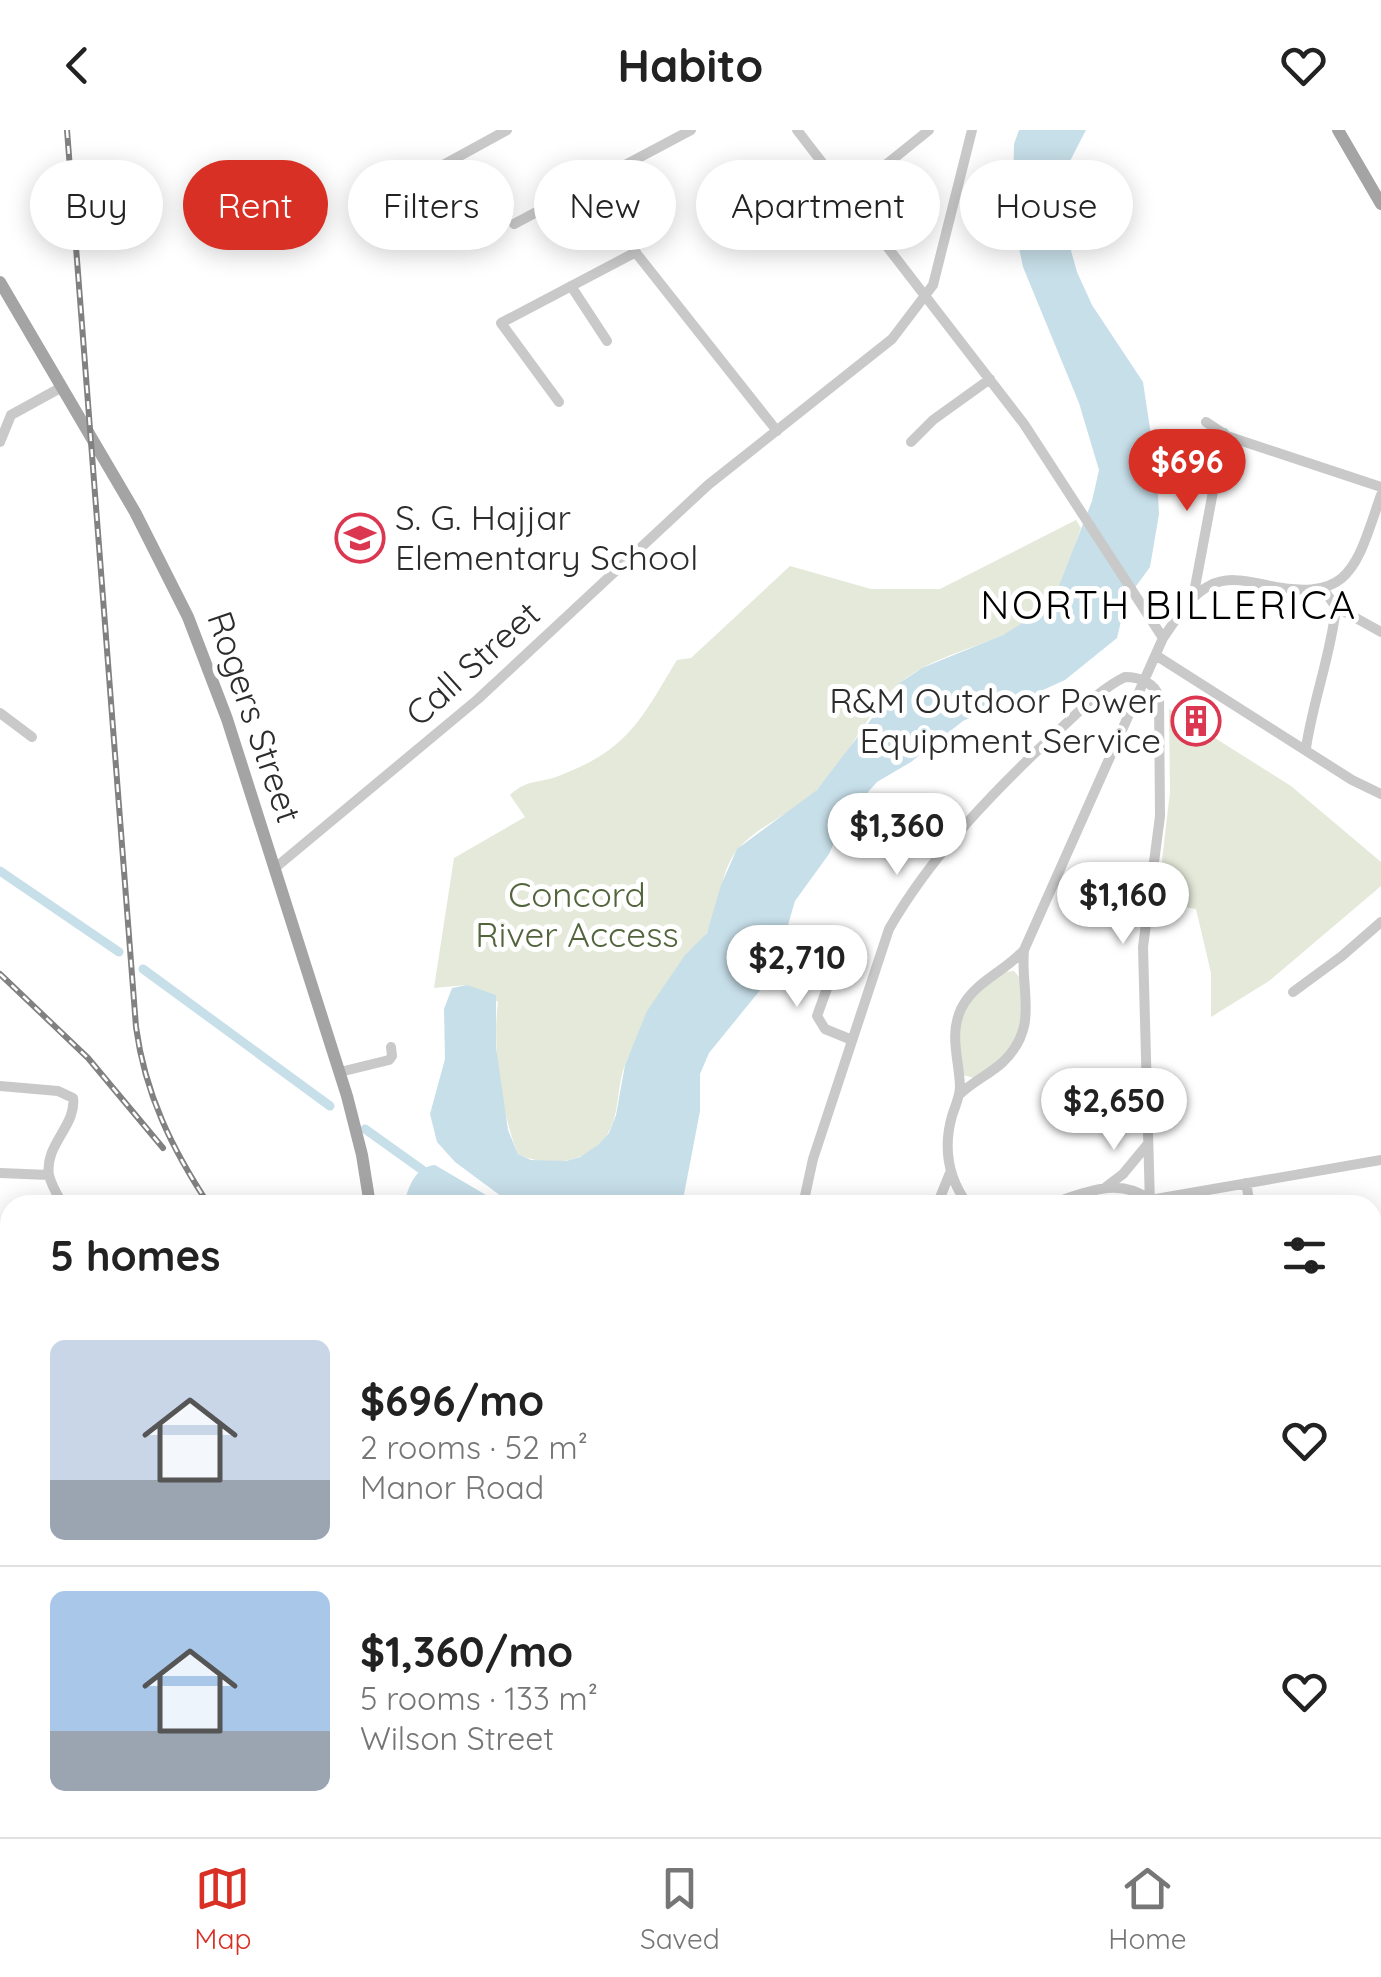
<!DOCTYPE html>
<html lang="en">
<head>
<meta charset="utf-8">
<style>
	:root { --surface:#fff; --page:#f2f2f2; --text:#222; --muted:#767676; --line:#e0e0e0; --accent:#d93025 }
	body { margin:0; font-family:Quicksand,sans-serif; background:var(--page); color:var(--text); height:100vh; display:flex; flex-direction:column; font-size:38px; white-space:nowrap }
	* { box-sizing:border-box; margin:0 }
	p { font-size:32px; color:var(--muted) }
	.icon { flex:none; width:55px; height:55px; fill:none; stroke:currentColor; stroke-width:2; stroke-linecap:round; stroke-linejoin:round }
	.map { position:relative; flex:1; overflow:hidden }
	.details { position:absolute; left:0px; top:1065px; width:1382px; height:642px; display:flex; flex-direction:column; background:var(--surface); border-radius:30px 30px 0 0; box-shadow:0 5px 25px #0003 }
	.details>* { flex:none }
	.hud { position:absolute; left:30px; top:30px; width:1322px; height:90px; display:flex; gap:20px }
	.price { position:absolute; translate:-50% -85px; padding:0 22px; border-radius:35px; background:#fff; color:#222; font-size:32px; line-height:65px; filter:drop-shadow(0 2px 5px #0008) }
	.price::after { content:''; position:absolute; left:50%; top:60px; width:30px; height:22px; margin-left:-15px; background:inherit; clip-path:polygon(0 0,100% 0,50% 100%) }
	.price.selected { background:var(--accent); color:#fff }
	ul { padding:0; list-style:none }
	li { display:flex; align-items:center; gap:30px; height:250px; padding:0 50px }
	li+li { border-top:2px solid var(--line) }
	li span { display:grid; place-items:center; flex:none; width:280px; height:200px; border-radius:15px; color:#555 }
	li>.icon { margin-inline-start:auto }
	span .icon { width:120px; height:120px; fill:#fffc; stroke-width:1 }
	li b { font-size:42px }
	h2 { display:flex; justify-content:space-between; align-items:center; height:120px; padding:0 50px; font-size:42px }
	.pill { padding:0 35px; border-radius:45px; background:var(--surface); box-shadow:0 5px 25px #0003; font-size:35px; line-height:90px }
	.pill.selected { background:var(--accent); color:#fff }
	header { display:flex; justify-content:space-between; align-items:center; height:130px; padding:0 50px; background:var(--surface); font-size:45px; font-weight:700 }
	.dock { display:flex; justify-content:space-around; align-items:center; height:140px; border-top:2px solid var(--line); background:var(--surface); font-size:28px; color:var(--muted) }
	.dock a { display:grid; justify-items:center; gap:5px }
	.dock .selected { color:var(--accent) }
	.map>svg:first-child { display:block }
	.green { fill:#e4e9da }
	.water { fill:#c7dfe9 }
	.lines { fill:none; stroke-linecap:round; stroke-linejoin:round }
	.stream { stroke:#c7dfe9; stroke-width:2.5 }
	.canal { stroke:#c7dfe9; stroke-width:9 }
	.minor { stroke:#c9c9c9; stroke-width:10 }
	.major { stroke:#a4a4a4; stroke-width:12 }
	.rail-casing { stroke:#818181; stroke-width:6 }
	.rail { stroke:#fff; stroke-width:2.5; stroke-dasharray:8; stroke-linecap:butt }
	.labels { text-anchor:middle; stroke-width:10; stroke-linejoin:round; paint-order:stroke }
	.poi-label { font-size:35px; fill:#2c2c2c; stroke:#fff; text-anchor:start }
	.street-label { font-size:35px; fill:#2c2c2c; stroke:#fff }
	.park-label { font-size:35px; fill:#53653d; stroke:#fff }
	.quarter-label { font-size:40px; letter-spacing:2.5px; fill:#000; stroke:#fff }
</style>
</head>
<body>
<header><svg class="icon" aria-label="back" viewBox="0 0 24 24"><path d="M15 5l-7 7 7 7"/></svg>Habito<svg class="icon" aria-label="heart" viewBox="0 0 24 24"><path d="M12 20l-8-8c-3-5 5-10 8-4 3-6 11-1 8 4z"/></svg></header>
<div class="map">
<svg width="1381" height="1707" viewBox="0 0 1381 1707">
	<rect width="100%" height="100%" fill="#fff"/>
	<path class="green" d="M1076,390L1081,398C1071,424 1064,462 1043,481C1002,516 942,519 901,552C869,577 847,631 817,660C795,682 757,696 738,719C718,742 722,779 706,804C701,812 691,818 685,826C667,850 638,905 626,932C614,960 623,995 597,1016C575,1035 543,1036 518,1024C501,982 492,917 498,872L467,855L434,858L454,728L525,687L510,665C528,648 540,654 561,645C629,619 641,589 677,530L691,528L790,436L871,459H940Z
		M1169,579L1291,656L1381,732V756L1269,851L1211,887V843L1196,779L1157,773L1170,662Z
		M1014,841L1025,854L1028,876L1011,923L974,948L963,945L955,924L961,878L1003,842Z"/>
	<path class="water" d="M1019,0H1086L1071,29L1066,67L1068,110L1077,142L1092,175L1143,252L1157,345L1159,384L1150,437L1126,470L1117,508L1065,550L1032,565L1004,572L963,591L911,632L877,652L845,688L829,724L795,771L774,843L709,923L700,944V981L682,1075H513L455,1032L437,1012L430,984L445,929L444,879L452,858L467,855L496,865V917L508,1000L518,1024L531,1030L566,1031L580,1027L598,1015L609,1003L616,985L625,935L647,881L685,825L707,803L721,755L737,719L817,660L898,554L922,538L1003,505L1044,480L1057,461L1092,371L1099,340L1079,273L1023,137L1017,108V76L1013,56L1014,14Z
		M435,1035L503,1075H404C408,1057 415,1037 435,1035Z"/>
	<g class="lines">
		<path class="stream" d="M1372,1286L1381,1287
			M1372,1548L1381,1544"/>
		<path class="canal" d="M0,741L119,822
			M143,839L330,976
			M365,999L428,1044"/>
		<path class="minor" d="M797,0L1024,294L1163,508
			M847,66L929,0
			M514,94L691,0
			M430,108L403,57L507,0
			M629,114L777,301
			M571,156L607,211
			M559,272L501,193L636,122
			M1206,292L1227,306L1381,357
			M0,312L11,285L62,257
			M911,312L933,290L990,249
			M1323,459L1336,477L1381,502
			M1193,468L1224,303
			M1157,526L1352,650L1381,664
			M0,583L32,607
			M1306,618C1313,570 1331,525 1336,477
			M275,738L478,569L708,355L892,209L933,155L972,0
			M842,817L817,886L825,899L852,910
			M1293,862L1342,826L1381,792
			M340,942L389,930L392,926L391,917
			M0,956L58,961L73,968C77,995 44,1015 49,1045C51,1055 58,1066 63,1075
			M959,965C972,952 990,944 1003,932C1040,896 1020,862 1024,820L1163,508C1176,490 1189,466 1209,456C1225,447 1243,450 1261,454C1351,474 1355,440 1381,365
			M0,1043L49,1045
			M1246,1053L1250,1075
			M1106,1057L1123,1044L1147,1015
			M803,1075L813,1029L889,799C932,724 996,659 1059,600C1079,582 1100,559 1125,547C1139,547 1155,553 1159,567L1160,686L1143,817L1150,1075
			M937,1075L950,1043
			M968,1075C948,1048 943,1018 952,986C955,976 960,967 960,956C959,929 949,905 961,879C974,852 1004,842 1023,821
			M1047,1075C1082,1064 1118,1045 1150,1070L1381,1030
			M0,1133H10
			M0,1236L10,1230
			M127,1698L131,1707
			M519,1698L520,1707
			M637,1698L651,1707
			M826,1698L852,1707"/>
		<path class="major" d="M1338,0L1381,74
			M0,152L135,382L188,487L227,589L347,966L362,1025L370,1075
			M1372,1268L1381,1269
			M0,1473L10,1467
			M279,1698L281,1707"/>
		<g class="rail-casing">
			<path id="rail" d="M67,0L136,897C145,964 172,1019 209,1075
				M0,844L88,928L163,1018
				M397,1698L398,1707"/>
		</g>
		<use href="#rail" class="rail"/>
	</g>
	<defs>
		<g id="school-ring" transform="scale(2.5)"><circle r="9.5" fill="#fff" stroke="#db3751" stroke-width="1.5"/><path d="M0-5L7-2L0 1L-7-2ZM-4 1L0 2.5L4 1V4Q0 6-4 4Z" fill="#db3751"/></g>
		<g id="building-ring" transform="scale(2.5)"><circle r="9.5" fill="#fff" stroke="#db3751" stroke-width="1.5"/><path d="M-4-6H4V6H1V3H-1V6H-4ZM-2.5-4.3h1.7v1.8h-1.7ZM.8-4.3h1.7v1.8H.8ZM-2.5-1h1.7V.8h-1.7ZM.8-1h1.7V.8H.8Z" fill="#db3751"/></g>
	</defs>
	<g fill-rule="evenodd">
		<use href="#school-ring" x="360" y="408"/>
		<use href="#building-ring" x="1196" y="591"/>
	</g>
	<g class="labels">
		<g class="poi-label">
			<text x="395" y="400">S. G. Hajjar<tspan x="395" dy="40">Elementary School</tspan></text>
			<text x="1161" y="583" text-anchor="end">R&amp;M Outdoor Power<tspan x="1161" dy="40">Equipment Service</tspan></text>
		</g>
		<g class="street-label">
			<text transform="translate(473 534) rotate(-42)" y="12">Call Street</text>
			<text transform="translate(254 587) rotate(71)" y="12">Rogers Street</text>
		</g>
		<g class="park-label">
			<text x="577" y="777">Concord<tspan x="577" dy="40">River Access</tspan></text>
		</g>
		<g class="quarter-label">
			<text x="1169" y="489">NORTH BILLERICA</text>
		</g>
	</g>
</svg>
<b class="price selected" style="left:1187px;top:384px">$696</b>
<b class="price" style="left:897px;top:748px">$1,360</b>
<b class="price" style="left:1123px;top:817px">$1,160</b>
<b class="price" style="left:797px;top:880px">$2,710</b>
<b class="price" style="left:1114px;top:1023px">$2,650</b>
<div class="hud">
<a class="pill">Buy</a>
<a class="pill selected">Rent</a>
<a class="pill">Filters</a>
<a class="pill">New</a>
<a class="pill">Apartment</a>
<a class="pill">House</a>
</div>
<section class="details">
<h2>5 homes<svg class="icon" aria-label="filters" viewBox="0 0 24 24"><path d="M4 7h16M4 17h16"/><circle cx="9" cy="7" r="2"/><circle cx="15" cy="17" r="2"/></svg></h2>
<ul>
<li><span style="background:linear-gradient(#c9d6e8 70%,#9aa5b1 0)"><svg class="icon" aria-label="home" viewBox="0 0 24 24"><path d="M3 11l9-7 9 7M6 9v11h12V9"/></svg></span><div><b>$696/mo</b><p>2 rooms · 52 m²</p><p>Manor Road</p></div><svg class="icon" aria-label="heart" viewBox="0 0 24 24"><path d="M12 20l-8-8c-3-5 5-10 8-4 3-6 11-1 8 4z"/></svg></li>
<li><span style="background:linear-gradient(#a9c7e8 70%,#9aa5b1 0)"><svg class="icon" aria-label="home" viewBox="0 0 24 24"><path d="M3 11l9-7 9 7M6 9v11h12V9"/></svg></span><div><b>$1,360/mo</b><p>5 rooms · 133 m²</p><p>Wilson Street</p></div><svg class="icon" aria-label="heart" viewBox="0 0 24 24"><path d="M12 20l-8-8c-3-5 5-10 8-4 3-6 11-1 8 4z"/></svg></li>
</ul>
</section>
</div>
<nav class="dock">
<a class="selected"><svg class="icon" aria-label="map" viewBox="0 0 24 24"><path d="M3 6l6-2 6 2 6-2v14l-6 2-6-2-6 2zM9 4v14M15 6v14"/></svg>Map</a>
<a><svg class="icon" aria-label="saved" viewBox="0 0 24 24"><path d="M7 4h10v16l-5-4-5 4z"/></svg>Saved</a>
<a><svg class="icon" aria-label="home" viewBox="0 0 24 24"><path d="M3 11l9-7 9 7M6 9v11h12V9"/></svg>Home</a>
</nav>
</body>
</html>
